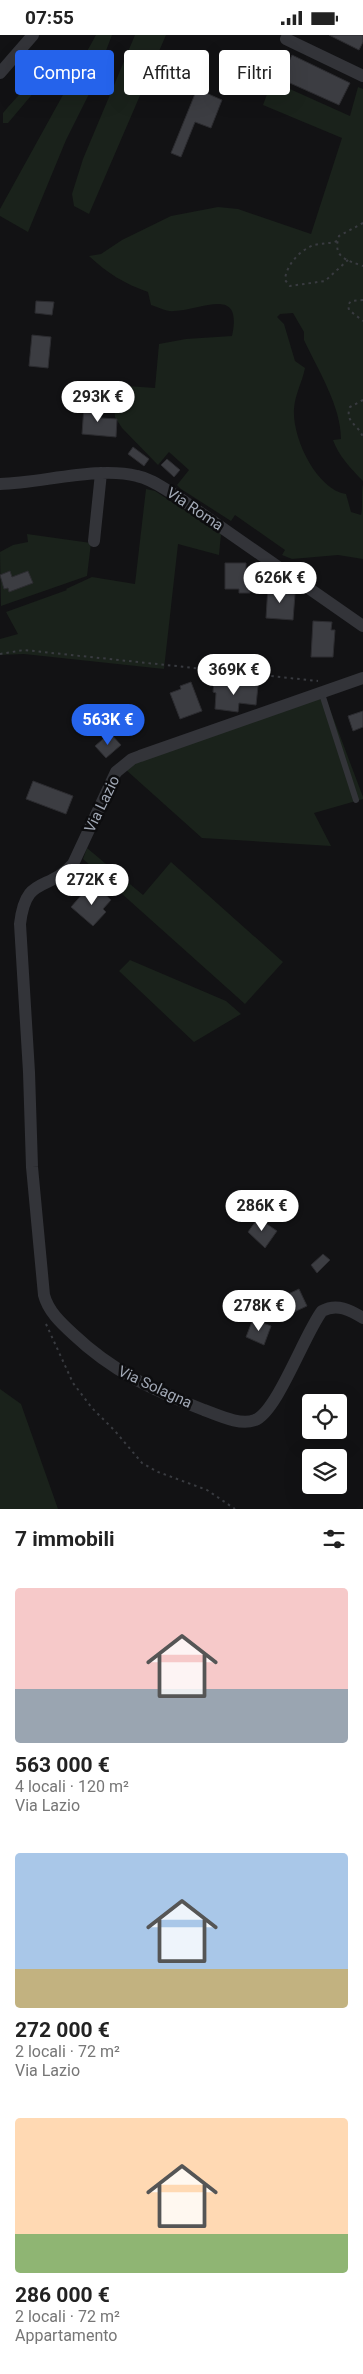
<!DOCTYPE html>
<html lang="it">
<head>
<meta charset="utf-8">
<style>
	:root { --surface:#fff; --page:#f2f2f2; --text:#222; --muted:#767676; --accent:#2563eb }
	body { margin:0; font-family:Roboto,sans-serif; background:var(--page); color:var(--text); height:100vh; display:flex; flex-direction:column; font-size:19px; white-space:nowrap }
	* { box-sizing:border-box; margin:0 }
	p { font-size:16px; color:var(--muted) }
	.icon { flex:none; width:28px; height:28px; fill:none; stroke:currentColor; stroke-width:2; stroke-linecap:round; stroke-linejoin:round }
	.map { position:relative; height:1474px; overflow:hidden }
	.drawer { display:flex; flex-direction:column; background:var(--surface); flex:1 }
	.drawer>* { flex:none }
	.top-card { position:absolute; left:15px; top:15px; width:334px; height:45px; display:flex; gap:10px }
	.tools { position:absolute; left:302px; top:1359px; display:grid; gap:10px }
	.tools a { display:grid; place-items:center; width:45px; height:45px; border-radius:5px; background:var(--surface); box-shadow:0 5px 20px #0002; font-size:25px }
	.price { position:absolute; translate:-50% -42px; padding:0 11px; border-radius:18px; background:#fff; color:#222; font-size:16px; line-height:32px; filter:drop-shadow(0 1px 2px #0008) }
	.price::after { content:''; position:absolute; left:50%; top:30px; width:15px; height:11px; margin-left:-8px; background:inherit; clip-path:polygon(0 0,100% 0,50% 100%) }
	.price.on { background:var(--accent); color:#fff }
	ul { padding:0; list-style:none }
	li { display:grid; align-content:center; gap:10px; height:265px; padding:0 15px }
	li span { display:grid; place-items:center; height:155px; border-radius:5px; color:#555 }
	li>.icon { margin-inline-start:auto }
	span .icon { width:90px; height:90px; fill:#fffc; stroke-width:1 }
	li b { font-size:21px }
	h2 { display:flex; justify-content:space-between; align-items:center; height:60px; padding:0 15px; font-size:21px }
	.tag { padding:0 18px; border-radius:5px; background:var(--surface); box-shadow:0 5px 20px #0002; font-size:18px; line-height:45px }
	.tag.on { background:var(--accent); color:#fff }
	.status { display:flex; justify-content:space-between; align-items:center; height:35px; padding:0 25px; background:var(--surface); direction:ltr }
	.status svg { height:14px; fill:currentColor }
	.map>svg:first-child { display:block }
	.green { fill:#1a221b }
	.building { fill:#3c3d42; stroke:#2c2c30 }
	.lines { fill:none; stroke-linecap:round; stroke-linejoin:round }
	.path { stroke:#393b40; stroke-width:2; stroke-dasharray:2.5 4; stroke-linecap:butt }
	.lane { stroke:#333439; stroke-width:6 }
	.street { stroke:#333439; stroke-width:12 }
	.labels { text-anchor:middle; stroke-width:5; stroke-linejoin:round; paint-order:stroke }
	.street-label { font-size:15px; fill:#a2a9b6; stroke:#0d0d0f }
</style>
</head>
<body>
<div class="status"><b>07:55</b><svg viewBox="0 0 49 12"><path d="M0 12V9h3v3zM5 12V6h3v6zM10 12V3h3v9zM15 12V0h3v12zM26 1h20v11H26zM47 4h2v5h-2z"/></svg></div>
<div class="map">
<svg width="363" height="1474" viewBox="0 0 363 1474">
	<rect width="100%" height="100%" fill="#121214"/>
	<path class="green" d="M96,0H112L91,55L66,105L28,197L0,181V174Z
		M135,0H166L89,179L74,171L72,159L83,124Z
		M49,27L50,35L46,43L8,88H3V78L8,72Z
		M272,46L350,81L358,52L363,54V446C352,435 338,420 333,405L341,404C341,371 318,335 304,305V297L293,278L280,279L277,282L284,289L295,326L305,333C302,348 295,359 294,374C292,402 316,454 346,459L351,477L361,480C363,474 361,458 363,449V524L338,520L292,524L282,520L285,515L235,480L231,486L181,454L177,450L189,435L169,417L158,430L122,393L115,382L113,350L155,353L159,309L186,304L232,301C243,250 203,275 174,276C167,277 158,272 151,270L148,257C125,249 107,238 89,221L101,219L122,205L171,181L218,172L238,174L311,199L342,103L263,70Z
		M146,454L155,456L221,499L219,520L178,509L164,634L24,619L0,620V604L18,599L6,577L67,555L66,554L92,542L135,549Z
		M27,499L91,508L87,541L1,571L0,517L13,510L28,507Z
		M325,661L363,762V764L314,778L331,811L202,803L125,734L135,725Z
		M87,813L143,860L171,827L283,927L245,969L83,824Z
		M130,925L226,966L241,979L194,1007L119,936Z
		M0,1354L21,1369L58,1474H0Z"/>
	<path class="building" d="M329,0H363V7L359,15Z
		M292,20L350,48L339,70L281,44Z
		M197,54L222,65L211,93L195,87L181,122L171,118Z
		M36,266L54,267L52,280L35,278Z
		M32,300L51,302L48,333L29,331Z
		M84,371L101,372V383L117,384L116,402L82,399Z
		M133,412L149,424L144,431L128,419Z
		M167,424L180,435L174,442L161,430Z
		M225,528H246V538H250V558H239V554H225Z
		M10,536L12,542L28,536L33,548L9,557L8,553L4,554L0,540Z
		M268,551L283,552V554L288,555V559H295L293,585L266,583Z
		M313,586L332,587L331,595H335L333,622H311Z
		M214,646L258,651L256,670L239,668L238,677L215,674L216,658L213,657Z
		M191,647L202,676L180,684L170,658L181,654L180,651Z
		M363,676V692L353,696L348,681Z
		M110,698L121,710L106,723L95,711Z
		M33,746L73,761L66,779L26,764Z
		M96,851L111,865L103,874L106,877L93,891L71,872L84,857L88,860Z
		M258,1183L277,1196L265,1213L248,1197Z
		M323,1219L330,1225L317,1238L311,1230Z
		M299,1254L307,1271L294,1277L286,1260Z
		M253,1284L271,1291L264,1310L246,1302Z"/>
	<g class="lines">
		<path class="path" d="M363,188L339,201C332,222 346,225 363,231
			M337,206C330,209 322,208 314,210C300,215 286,230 285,245L290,251L325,246L348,225
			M363,265L351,266L348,270L349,275L363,286
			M363,365L350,372C344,388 360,390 363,403
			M0,619L24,615L318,646
			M46,1289L73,1348L92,1373L115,1396L142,1428L158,1437L207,1455L235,1474"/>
		<path class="lane" d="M322,659L356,765"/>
		<path class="street" d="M286,4L363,41
			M0,38L33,0
			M0,449C42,448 98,431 137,441C152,444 163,453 175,460L363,591
			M94,506L101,438
			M363,643L140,721L132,724L116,737L73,829C47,858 26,839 20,889L29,1037L32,1132L44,1260C48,1276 61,1288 73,1299C113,1337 153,1355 204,1375C218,1380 240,1391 255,1385C277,1377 305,1298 322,1276C337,1268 350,1275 363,1283"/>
	</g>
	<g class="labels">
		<g class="street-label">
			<text transform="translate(195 474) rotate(34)" y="5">Via Roma</text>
			<text transform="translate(102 769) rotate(-64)" y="5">Via Lazio</text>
			<text transform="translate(155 1352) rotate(25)" y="5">Via Solagna</text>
		</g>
	</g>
</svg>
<div class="tools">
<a><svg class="icon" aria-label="locate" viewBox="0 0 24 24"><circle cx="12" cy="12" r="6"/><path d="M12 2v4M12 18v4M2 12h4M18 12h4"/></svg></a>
<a><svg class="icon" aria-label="layers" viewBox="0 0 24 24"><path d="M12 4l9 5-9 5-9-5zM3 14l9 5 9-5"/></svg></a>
</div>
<b class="price" style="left:98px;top:388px">293K €</b>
<b class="price" style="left:280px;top:569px">626K €</b>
<b class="price" style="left:234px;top:661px">369K €</b>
<b class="price on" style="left:108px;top:711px">563K €</b>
<b class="price" style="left:92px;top:871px">272K €</b>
<b class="price" style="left:262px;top:1197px">286K €</b>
<b class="price" style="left:259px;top:1297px">278K €</b>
<div class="top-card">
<a class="tag on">Compra</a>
<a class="tag">Affitta</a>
<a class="tag">Filtri</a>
</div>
</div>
<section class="drawer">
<h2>7 immobili<svg class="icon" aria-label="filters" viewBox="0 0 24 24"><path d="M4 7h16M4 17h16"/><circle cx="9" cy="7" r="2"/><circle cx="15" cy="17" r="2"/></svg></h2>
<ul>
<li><span style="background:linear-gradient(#f6c9c9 65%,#9aa5b1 0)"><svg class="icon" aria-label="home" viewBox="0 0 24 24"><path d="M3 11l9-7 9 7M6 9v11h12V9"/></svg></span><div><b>563 000 €</b><p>4 locali · 120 m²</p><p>Via Lazio</p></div></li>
<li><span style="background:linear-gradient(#a9c7e8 75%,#c2b280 0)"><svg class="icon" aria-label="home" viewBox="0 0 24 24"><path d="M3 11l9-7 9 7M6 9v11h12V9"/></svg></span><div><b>272 000 €</b><p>2 locali · 72 m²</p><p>Via Lazio</p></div></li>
<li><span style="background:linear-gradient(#ffd9b3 75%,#8fb573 0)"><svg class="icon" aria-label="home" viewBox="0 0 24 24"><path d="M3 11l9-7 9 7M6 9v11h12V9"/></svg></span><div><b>286 000 €</b><p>2 locali · 72 m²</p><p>Appartamento</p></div></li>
</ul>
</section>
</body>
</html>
